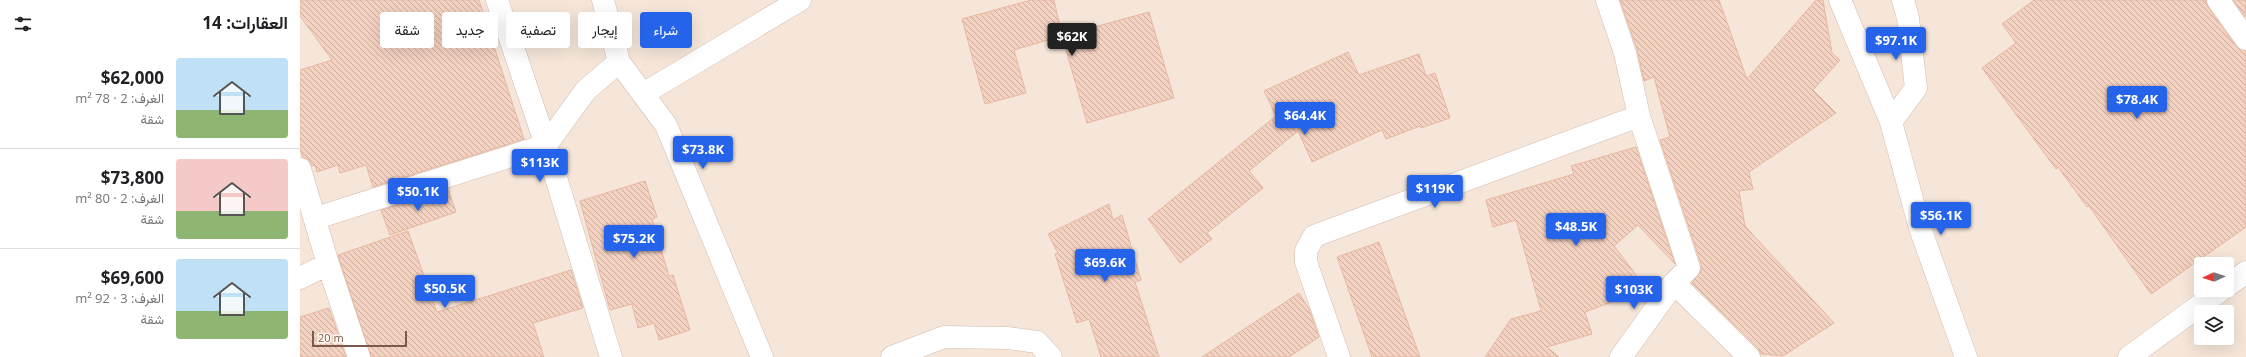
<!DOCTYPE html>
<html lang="ar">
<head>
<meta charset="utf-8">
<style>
	:root { --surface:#fff; --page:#f6f6f6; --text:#202124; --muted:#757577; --line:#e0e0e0; --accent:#2563eb }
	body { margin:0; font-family:"Open Sans",Vazirmatn,sans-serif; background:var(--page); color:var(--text); direction:rtl; height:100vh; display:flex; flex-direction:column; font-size:15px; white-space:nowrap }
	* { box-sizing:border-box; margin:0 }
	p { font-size:13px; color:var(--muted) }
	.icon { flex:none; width:22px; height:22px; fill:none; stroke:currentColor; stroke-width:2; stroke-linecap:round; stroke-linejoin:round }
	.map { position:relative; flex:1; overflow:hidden; direction:ltr }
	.sheet { display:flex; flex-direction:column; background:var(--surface); width:300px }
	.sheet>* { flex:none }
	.hud { position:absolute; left:12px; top:12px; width:380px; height:36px; direction:rtl; display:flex; gap:8px }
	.needle { width:26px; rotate:266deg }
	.controls { position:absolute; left:1894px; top:257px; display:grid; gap:8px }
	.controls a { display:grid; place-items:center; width:40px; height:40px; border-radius:4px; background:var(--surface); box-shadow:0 4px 16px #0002; font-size:20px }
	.scale { position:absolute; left:12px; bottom:10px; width:95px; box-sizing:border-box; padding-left:4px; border:2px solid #7b594b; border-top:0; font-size:11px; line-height:14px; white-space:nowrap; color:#7b594b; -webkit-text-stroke:3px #fff9f2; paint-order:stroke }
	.price { position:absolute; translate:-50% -34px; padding:0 9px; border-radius:4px; background:var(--accent); color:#fff; font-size:13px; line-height:26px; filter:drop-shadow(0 1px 2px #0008) }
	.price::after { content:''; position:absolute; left:50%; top:24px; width:12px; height:9px; margin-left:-6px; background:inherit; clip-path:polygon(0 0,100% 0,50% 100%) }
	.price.selected { background:#222; color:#fff }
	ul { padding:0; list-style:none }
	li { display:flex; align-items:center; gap:12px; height:100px; padding:0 12px }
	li+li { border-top:1px solid var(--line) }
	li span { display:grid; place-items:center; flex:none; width:112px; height:80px; border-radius:4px; color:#555 }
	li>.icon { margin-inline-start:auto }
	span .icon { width:48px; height:48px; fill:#fffc; stroke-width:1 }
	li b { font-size:17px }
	h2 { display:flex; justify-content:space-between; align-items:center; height:48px; padding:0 12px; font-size:17px }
	.pill { padding:0 14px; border-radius:4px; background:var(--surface); box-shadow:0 4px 16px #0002; font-size:14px; line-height:36px }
	.pill.selected { background:var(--accent); color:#fff }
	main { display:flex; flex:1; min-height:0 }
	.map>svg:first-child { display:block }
	.residential { fill:#f6e6d9; fill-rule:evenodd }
	.building { fill:url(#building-back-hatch); stroke:#e8b7a0 }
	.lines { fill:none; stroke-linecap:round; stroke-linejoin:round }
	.minor-casing { stroke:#d2bbaf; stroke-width:23 }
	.minor { stroke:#fff; stroke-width:22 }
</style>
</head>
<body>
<main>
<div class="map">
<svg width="1946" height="357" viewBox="0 0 1946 357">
	<defs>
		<pattern id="building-back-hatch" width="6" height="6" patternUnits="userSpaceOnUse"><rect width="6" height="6" fill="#f4d2c1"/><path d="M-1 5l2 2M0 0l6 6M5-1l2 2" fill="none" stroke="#cbad9f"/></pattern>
	</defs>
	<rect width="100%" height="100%" fill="#fdf5eb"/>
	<path class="residential" d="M0,0H1946V357H0ZM1901,264H1927V290H1901ZM1901,312H1927V338H1901Z"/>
	<path class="building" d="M0,0H179L224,139L73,187L66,165L40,173L38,165L17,172L15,165L12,166L9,160L3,157L0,149V70L32,60L0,16Z
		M731,0H754L762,36L849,12L874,98L787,123L762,36L714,50L726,93L685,104L662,19Z
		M1320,0H1419L1447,79L1516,0H1523L1532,53L1540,60L1513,90L1536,113L1449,172L1453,189L1439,191L1445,226L1534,323L1483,356L1461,354L1458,348L1392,283L1401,271V264L1360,140L1370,137L1354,77L1344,81L1337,49Z
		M1734,0H1906L1908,7L1936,46L1946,51V227L1851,294L1789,206L1787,207L1758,167L1756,169L1682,68L1716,43L1702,24Z
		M1933,0H1946L1945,17Z
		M1048,52L1059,75L1119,54L1126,76L1135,73L1150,118L1121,128L1120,126L1086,139L1082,130L1012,162L998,131L949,171L963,188L907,233L912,239L880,263L848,219L976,116L964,91Z
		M1336,147L1375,264L1338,225L1314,246L1343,284L1334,287L1336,293L1285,312L1292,334L1247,347L1259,357H1185L1211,319L1241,311L1216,220L1193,227L1186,200L1274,174L1271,166Z
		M345,181L357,217L352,219L369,276L373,275L390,330L359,340L354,323L338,328L332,304L310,310L280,201Z
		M148,189L156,212L90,235L81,210Z
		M809,204L813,220L822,215L841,280L835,282L859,357H801L789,319L777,323L755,254L758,253L748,234Z
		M108,231L137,312L271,270L283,308L233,323L244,357H71L38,255Z
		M1079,242L1120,357H1072L1037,257Z
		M999,293L1009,309L1019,337L989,357H902Z
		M29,308L46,357H0V317Z"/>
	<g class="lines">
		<g class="minor-casing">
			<path id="minor" d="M197,0L246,145L311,357
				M303,0L319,62L366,125L462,357
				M1307,0L1325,53L1339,116L1389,268L1374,283L1449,357
				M1540,0L1591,122L1620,228L1666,357
				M1918,0L1946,39
				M343,94L500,0
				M1591,122L1616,88L1608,18L1603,0
				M0,169L28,264L59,357
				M16,218L246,145L286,90L319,62
				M0,278L28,264
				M1927,286L1946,272
				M592,357L644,337L707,338L737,342L751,357
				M1039,357L1006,262V251L1014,236L1339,116
				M1321,357L1374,283
				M1829,357L1921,290"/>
		</g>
		<use href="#minor" class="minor"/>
	</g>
</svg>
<div class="controls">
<a><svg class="needle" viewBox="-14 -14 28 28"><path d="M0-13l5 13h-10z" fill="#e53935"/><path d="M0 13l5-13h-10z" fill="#757577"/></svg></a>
<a><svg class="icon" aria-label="layers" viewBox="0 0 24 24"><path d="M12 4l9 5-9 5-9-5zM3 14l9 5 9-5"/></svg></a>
</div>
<div class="scale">20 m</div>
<b class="price selected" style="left:772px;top:57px">$62K</b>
<b class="price" style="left:1596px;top:61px">$97.1K</b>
<b class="price" style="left:1837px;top:120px">$78.4K</b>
<b class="price" style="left:1005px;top:136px">$64.4K</b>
<b class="price" style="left:403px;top:170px">$73.8K</b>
<b class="price" style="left:240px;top:183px">$113K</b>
<b class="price" style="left:1135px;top:209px">$119K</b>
<b class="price" style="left:118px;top:212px">$50.1K</b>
<b class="price" style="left:1641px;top:236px">$56.1K</b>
<b class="price" style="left:1276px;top:247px">$48.5K</b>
<b class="price" style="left:334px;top:259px">$75.2K</b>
<b class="price" style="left:805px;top:283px">$69.6K</b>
<b class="price" style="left:145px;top:309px">$50.5K</b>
<b class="price" style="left:1334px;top:310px">$103K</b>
<div class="hud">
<a class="pill selected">شراء</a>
<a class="pill">إيجار</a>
<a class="pill">تصفية</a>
<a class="pill">جديد</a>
<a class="pill">شقة</a>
</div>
</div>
<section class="sheet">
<h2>العقارات: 14<svg class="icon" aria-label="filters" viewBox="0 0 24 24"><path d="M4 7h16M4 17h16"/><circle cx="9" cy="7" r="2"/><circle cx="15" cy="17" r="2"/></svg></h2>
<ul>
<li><span style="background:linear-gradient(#bfe0f5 65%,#8fb573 0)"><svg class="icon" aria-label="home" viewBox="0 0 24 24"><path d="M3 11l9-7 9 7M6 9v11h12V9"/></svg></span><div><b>$62,000</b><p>الغرف: 2 · 78 m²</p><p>شقة</p></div></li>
<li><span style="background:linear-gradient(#f6c9c9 65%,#8fb573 0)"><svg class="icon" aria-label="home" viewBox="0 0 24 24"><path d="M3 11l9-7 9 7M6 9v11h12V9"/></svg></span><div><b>$73,800</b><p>الغرف: 2 · 80 m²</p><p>شقة</p></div></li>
<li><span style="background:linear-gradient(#bfe0f5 65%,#8fb573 0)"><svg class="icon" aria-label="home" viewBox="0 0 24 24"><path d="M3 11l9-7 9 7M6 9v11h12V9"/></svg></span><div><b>$69,600</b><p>الغرف: 3 · 92 m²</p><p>شقة</p></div></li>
</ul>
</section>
</main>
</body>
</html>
